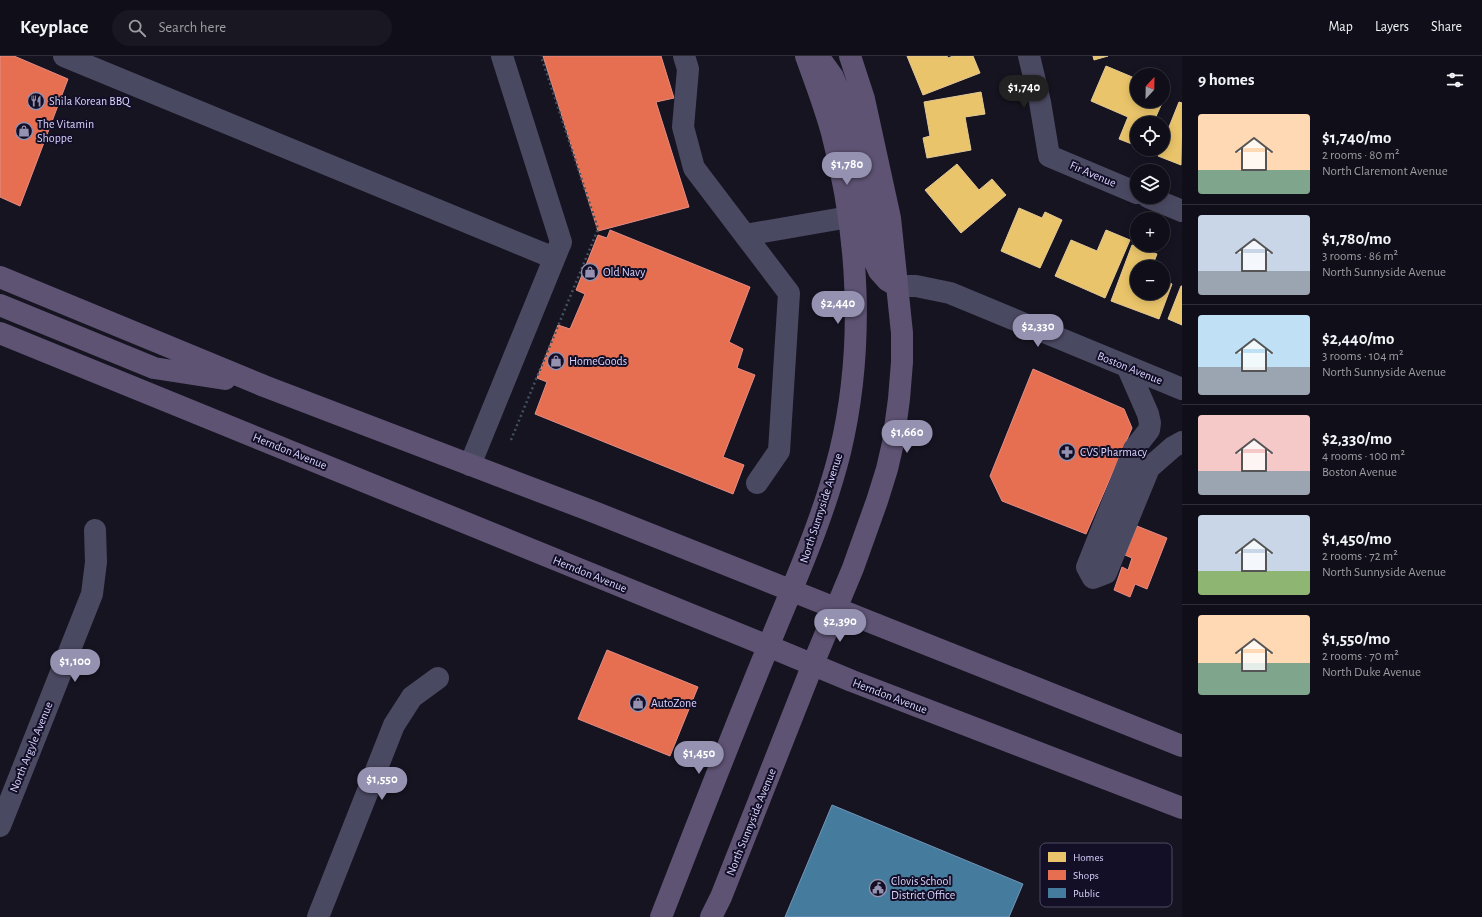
<!DOCTYPE html>
<html lang="en">
<head>
<meta charset="utf-8">
<style>
	:root { --surface:#100f19; --page:#191822; --text:#f1f3f6; --muted:#9c9ca2; --line:#302f38; --accent:#9591b1 }
	body { margin:0; font-family:"Alegreya Sans",sans-serif; background:var(--page); color:var(--text); height:100vh; display:flex; flex-direction:column; font-size:15px; white-space:nowrap }
	* { box-sizing:border-box; margin:0 }
	p { font-size:13px; color:var(--muted) }
	.icon { flex:none; width:22px; height:22px; fill:none; stroke:currentColor; stroke-width:2; stroke-linecap:round; stroke-linejoin:round }
	.map { position:relative; flex:1; overflow:hidden }
	.panel { display:flex; flex-direction:column; background:var(--surface); width:300px }
	.panel>* { flex:none }
	.needle { width:26px; rotate:22deg }
	.fabs { position:absolute; left:1130px; top:12px; display:grid; gap:8px }
	.fabs a { display:grid; place-items:center; width:40px; height:40px; border-radius:50%; background:var(--surface); box-shadow:0 2px 10px #0003,0 0 0 1px var(--line); font-size:20px }
	.price { position:absolute; translate:-50% -34px; padding:0 9px; border-radius:14px; background:var(--accent); color:#fff; font-size:13px; line-height:26px; filter:drop-shadow(0 1px 2px #0008) }
	.price::after { content:''; position:absolute; left:50%; top:24px; width:12px; height:9px; margin-left:-6px; background:inherit; clip-path:polygon(0 0,100% 0,50% 100%) }
	.price.on { background:#222; color:#fff }
	ul { padding:0; list-style:none }
	li { display:flex; align-items:center; gap:12px; height:100px; padding:0 16px }
	li+li { border-top:1px solid var(--line) }
	li span { display:grid; place-items:center; flex:none; width:112px; height:80px; border-radius:4px; color:#555 }
	li>.icon { margin-inline-start:auto }
	span .icon { width:48px; height:48px; fill:#fffc; stroke-width:1 }
	li b { font-size:17px }
	h2 { display:flex; justify-content:space-between; align-items:center; height:48px; padding:0 16px; font-size:17px }
	header { display:flex; align-items:center; gap:24px; box-sizing:border-box; height:56px; padding:0 20px; background:var(--surface); border-bottom:1px solid var(--line) }
	header strong { font-size:19px }
	nav { display:flex; gap:22px; margin-inline-start:auto; font-size:14px }
	.search { width:280px; height:36px; background:var(--page); display:flex; align-items:center; gap:10px; box-sizing:border-box; padding:0 14px; border-radius:22px; color:var(--muted); font-size:15px }
	main { display:flex; flex:1; min-height:0 }
	.map>svg:first-child { display:block }
	.homes { fill:#e9c46a; stroke:#e4c997 }
	.shops { fill:#e76f51; stroke:#e38d85 }
	.public { fill:#457b9d; stroke:#7196ba }
	.lines { fill:none; stroke-linecap:round; stroke-linejoin:round }
	.path { stroke:#44505f; stroke-width:2.5; stroke-dasharray:2 3; stroke-linecap:butt }
	.minor { stroke:#4a4962; stroke-width:22 }
	.major { stroke:#5e5373; stroke-width:22 }
	.labels { text-anchor:middle; stroke-width:4; stroke-linejoin:round; paint-order:stroke }
	.poi-label { font-size:12px; fill:#d9d4ff; stroke:#130f26; text-anchor:start }
	.street-label { font-size:12px; fill:#d9d4ff; stroke:#130f26 }
	.key { fill:#130f26; stroke:#4e4a67; stroke-width:1 }
	.key-label { font-size:11px; fill:#d9d4ff }
</style>
</head>
<body>
<header>
<strong>Keyplace</strong>
<div class="search"><svg class="icon" aria-label="search" viewBox="0 0 24 24"><circle cx="10" cy="10" r="6"/><path d="M15 15l6 6"/></svg>Search here</div>
<nav><a>Map</a><a>Layers</a><a>Share</a></nav>
</header>
<main>
<div class="map">
<svg width="1182" height="861" viewBox="0 0 1182 861">
	<rect width="100%" height="100%" fill="#161421"/>
	<path class="homes" d="M907,0H947L948,2L953,0H973L980,17L923,39Z
		M1093,0H1108L1094,4Z
		M1106,10L1137,23V45H1163L1153,67H1137V90L1119,83L1128,61L1091,45Z
		M981,36L985,58L965,61L971,94L927,102L923,82L930,80L924,46Z
		M1179,46L1182,47L1181,109L1158,100L1160,93H1163V86Z
		M957,108L979,134L992,123L1006,139L961,177L925,134Z
		M1019,152L1042,162L1045,156L1062,164L1040,212L1001,195Z
		M1106,174L1130,184L1105,242L1055,220L1071,184L1097,195Z
		M1132,189L1157,198L1152,211H1137V237H1163V224L1172,228L1159,263L1111,245Z
		M1181,230H1182V269L1168,263Z"/>
	<path class="shops" d="M0,0H14L68,23L20,150L0,141Z
		M543,0H661L674,42L656,46L689,151L598,175Z
		M610,174L750,231L729,286L743,293L737,312L755,319L723,401L744,409L733,438L535,358L547,326L537,322L558,269L570,273L585,238L576,234L598,179L607,182Z
		M1033,313L1124,353L1132,372L1086,478L1002,445L990,420Z
		M1137,470L1167,482L1147,533L1135,528L1130,541L1114,534L1122,511L1128,514L1132,502L1125,499Z
		M607,594L698,631L670,700L578,663Z"/>
	<path class="public" d="M832,749L1023,828L1009,861H785Z"/>
	<g class="lines">
		<path class="path" d="M511,384L598,173L541,0"/>
		<path class="minor" d="M64,0L554,202
			M684,0L688,13L683,71L694,112L789,237L779,395L757,427
			M1029,0L1040,46L1049,100L1137,137
			M1148,141L1182,155
			M745,179L849,161
			M897,230H916L950,237L1182,333
			M1127,310L1148,358L1150,367L1149,374L1134,393L1087,511L1093,522L1106,517L1149,412L1173,391L1182,386
			M470,409L561,186L502,0
			M0,770L92,538L96,506L95,474
			M318,861L394,669L412,641L438,622"/>
		<path class="major" d="M818,0L833,21L845,51L855,85L867,148L872,194L875,206L879,215L887,224L897,230
			M0,221L264,330L594,456L1182,690
			M0,249L154,312L225,323
			M0,277L768,590L852,625L1182,752
			M661,861C696,771 731,681 768,591C794,527 823,464 840,396C865,292 859,180 832,77C825,51 815,25 806,0
			M711,861L721,841L813,608L853,512L877,445L887,413L893,387L899,343L902,306V277L890,162L864,43L850,0"/>
	</g>
	<defs>
		<g id="restaurant-ring" transform="scale(0.9)"><circle r="9.5" fill="#130f26" stroke="#9591b1" stroke-width="1.5"/><path d="M-5-6h1v4h1v-4h1v4h1v-4h1v5L-1.5 .5V6h-2V.5L-5-1ZM5-6V6H3V1.5H1.5Q1.5-4 5-6Z" fill="#9591b1"/></g>
		<g id="shop-ring" transform="scale(0.9)"><circle r="9.5" fill="#130f26" stroke="#9591b1" stroke-width="1.5"/><path d="M-5-2.5h2.3a2.7 3.5 0 0 1 5.4 0H5L5.5 6h-11ZM-1.5-2.5h3a1.5 2.3 0 0 0-3 0Z" fill="#9591b1"/></g>
		<g id="pharmacy-ring" transform="scale(0.9)"><circle r="9.5" fill="#130f26" stroke="#9591b1" stroke-width="1.5"/><path d="M-2-6h4v4h4v4h-4v4h-4v-4h-4v-4h4Z" fill="#9591b1"/></g>
		<g id="civic-ring" transform="scale(0.9)"><circle r="9.5" fill="#130f26" stroke="#9591b1" stroke-width="1.5"/><path d="M-.6-6.5H3V-4.5H.6V-3L4-1V1h2V6H-6V1h2V-1L-.6-3ZM-1.2 2.5V6h2.4V2.5Z" fill="#9591b1"/></g>
	</defs>
	<g fill-rule="evenodd">
		<use href="#restaurant-ring" x="36" y="45"/>
		<use href="#shop-ring" x="24" y="75"/>
		<use href="#shop-ring" x="590" y="216"/>
		<use href="#shop-ring" x="556" y="305"/>
		<use href="#pharmacy-ring" x="1067" y="396"/>
		<use href="#shop-ring" x="638" y="647"/>
		<use href="#civic-ring" x="878" y="832"/>
	</g>
	<g class="labels">
		<g class="poi-label">
			<text x="49" y="49">Shila Korean BBQ</text>
			<text x="37" y="72">The Vitamin<tspan x="37" dy="14">Shoppe</tspan></text>
			<text x="603" y="220">Old Navy</text>
			<text x="569" y="309">HomeGoods</text>
			<text x="1080" y="400">CVS Pharmacy</text>
			<text x="651" y="651">AutoZone</text>
			<text x="891" y="829">Clovis School<tspan x="891" dy="14">District Office</tspan></text>
		</g>
		<g class="street-label">
			<text transform="translate(1093 118) rotate(23)" y="4">Fir Avenue</text>
			<text transform="translate(1130 312) rotate(22)" y="4">Boston Avenue</text>
			<text transform="translate(290 395) rotate(22)" y="4">Herndon Avenue</text>
			<text transform="translate(821 452) rotate(-72)" y="4">North Sunnyside Avenue</text>
			<text transform="translate(590 518) rotate(22)" y="4">Herndon Avenue</text>
			<text transform="translate(890 640) rotate(21)" y="4">Herndon Avenue</text>
			<text transform="translate(31 691) rotate(-68)" y="4">North Argyle Avenue</text>
			<text transform="translate(751 766) rotate(-68)" y="4">North Sunnyside Avenue</text>
		</g>
	</g>
	<rect x="1040" y="787" width="132" height="64" rx="6" class="key"/>
	<rect x="1048" y="796" width="18" height="10" fill="#e9c46a"/>
	<rect x="1048" y="814" width="18" height="10" fill="#e76f51"/>
	<rect x="1048" y="832" width="18" height="10" fill="#457b9d"/>
	<g class="key-label">
		<text x="1073" y="805">Homes</text>
		<text x="1073" y="823">Shops</text>
		<text x="1073" y="841">Public</text>
	</g>
</svg>
<div class="fabs">
<a><svg class="needle" viewBox="-14 -14 28 28"><path d="M0-13l5 13h-10z" fill="#e53935"/><path d="M0 13l5-13h-10z" fill="#9c9ca2"/></svg></a>
<a><svg class="icon" aria-label="locate" viewBox="0 0 24 24"><circle cx="12" cy="12" r="6"/><path d="M12 2v4M12 18v4M2 12h4M18 12h4"/></svg></a>
<a><svg class="icon" aria-label="layers" viewBox="0 0 24 24"><path d="M12 4l9 5-9 5-9-5zM3 14l9 5 9-5"/></svg></a>
<a>+</a>
<a>−</a>
</div>
<b class="price on" style="left:1024px;top:53px">$1,740</b>
<b class="price" style="left:847px;top:130px">$1,780</b>
<b class="price" style="left:838px;top:269px">$2,440</b>
<b class="price" style="left:1038px;top:292px">$2,330</b>
<b class="price" style="left:907px;top:398px">$1,660</b>
<b class="price" style="left:840px;top:587px">$2,390</b>
<b class="price" style="left:75px;top:627px">$1,100</b>
<b class="price" style="left:699px;top:719px">$1,450</b>
<b class="price" style="left:382px;top:745px">$1,550</b>
</div>
<section class="panel">
<h2>9 homes<svg class="icon" aria-label="filters" viewBox="0 0 24 24"><path d="M4 7h16M4 17h16"/><circle cx="9" cy="7" r="2"/><circle cx="15" cy="17" r="2"/></svg></h2>
<ul>
<li><span style="background:linear-gradient(#ffd9b3 70%,#7fa58c 0)"><svg class="icon" aria-label="home" viewBox="0 0 24 24"><path d="M3 11l9-7 9 7M6 9v11h12V9"/></svg></span><div><b>$1,740/mo</b><p>2 rooms · 80 m²</p><p>North Claremont Avenue</p></div></li>
<li><span style="background:linear-gradient(#c9d6e8 70%,#9aa5b1 0)"><svg class="icon" aria-label="home" viewBox="0 0 24 24"><path d="M3 11l9-7 9 7M6 9v11h12V9"/></svg></span><div><b>$1,780/mo</b><p>3 rooms · 86 m²</p><p>North Sunnyside Avenue</p></div></li>
<li><span style="background:linear-gradient(#bfe0f5 65%,#9aa5b1 0)"><svg class="icon" aria-label="home" viewBox="0 0 24 24"><path d="M3 11l9-7 9 7M6 9v11h12V9"/></svg></span><div><b>$2,440/mo</b><p>3 rooms · 104 m²</p><p>North Sunnyside Avenue</p></div></li>
<li><span style="background:linear-gradient(#f6c9c9 70%,#9aa5b1 0)"><svg class="icon" aria-label="home" viewBox="0 0 24 24"><path d="M3 11l9-7 9 7M6 9v11h12V9"/></svg></span><div><b>$2,330/mo</b><p>4 rooms · 100 m²</p><p>Boston Avenue</p></div></li>
<li><span style="background:linear-gradient(#c9d6e8 70%,#8fb573 0)"><svg class="icon" aria-label="home" viewBox="0 0 24 24"><path d="M3 11l9-7 9 7M6 9v11h12V9"/></svg></span><div><b>$1,450/mo</b><p>2 rooms · 72 m²</p><p>North Sunnyside Avenue</p></div></li>
<li><span style="background:linear-gradient(#ffd9b3 60%,#7fa58c 0)"><svg class="icon" aria-label="home" viewBox="0 0 24 24"><path d="M3 11l9-7 9 7M6 9v11h12V9"/></svg></span><div><b>$1,550/mo</b><p>2 rooms · 70 m²</p><p>North Duke Avenue</p></div></li>
</ul>
</section>
</main>
</body>
</html>
